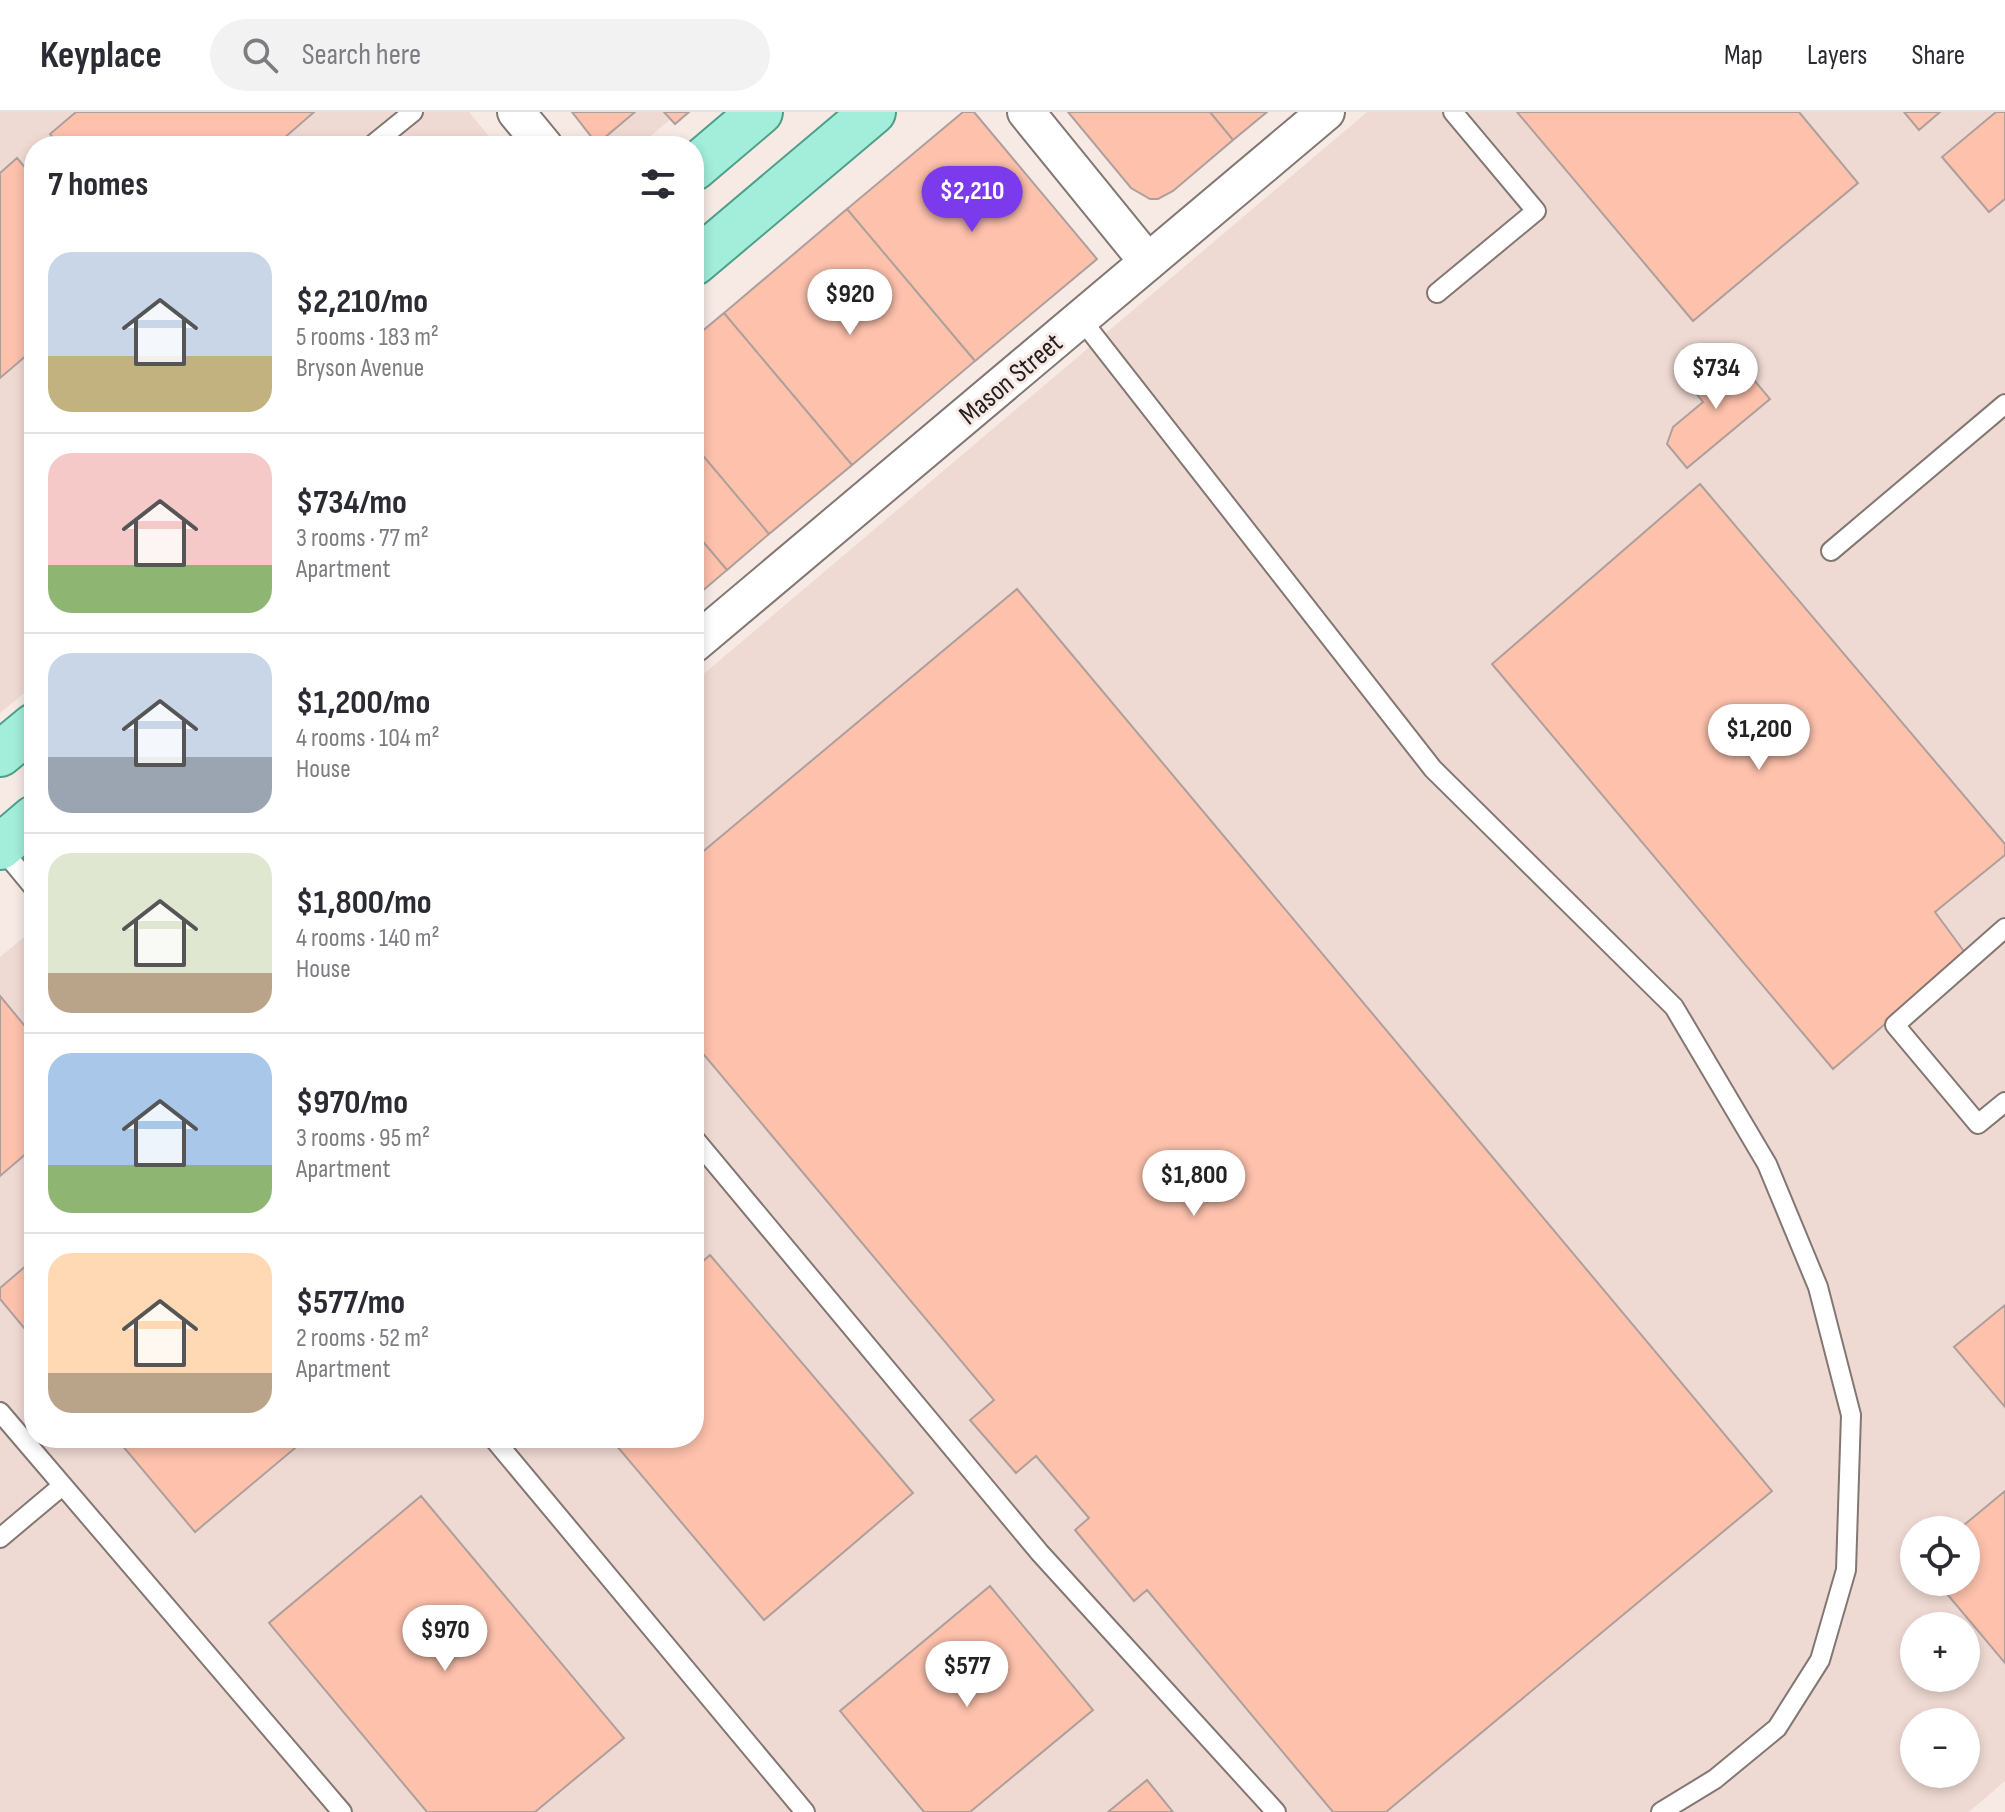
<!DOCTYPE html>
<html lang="en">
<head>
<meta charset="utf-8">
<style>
	:root { --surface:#fff; --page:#f2f2f3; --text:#2b2b33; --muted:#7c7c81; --line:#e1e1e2; --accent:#7c3aed }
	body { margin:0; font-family:"Sofia Sans Condensed",sans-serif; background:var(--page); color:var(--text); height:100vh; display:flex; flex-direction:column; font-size:30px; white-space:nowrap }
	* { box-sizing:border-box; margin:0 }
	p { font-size:26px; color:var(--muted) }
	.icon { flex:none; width:44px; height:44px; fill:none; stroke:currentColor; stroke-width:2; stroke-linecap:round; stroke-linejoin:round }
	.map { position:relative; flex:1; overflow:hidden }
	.sheet { position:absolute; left:24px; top:24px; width:680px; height:1312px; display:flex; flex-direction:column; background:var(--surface); border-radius:32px; box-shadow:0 4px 12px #0003 }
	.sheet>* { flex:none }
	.tools { position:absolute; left:1900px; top:1404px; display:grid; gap:16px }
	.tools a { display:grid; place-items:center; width:80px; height:80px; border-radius:50%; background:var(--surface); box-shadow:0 4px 12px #0003; font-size:40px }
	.price { position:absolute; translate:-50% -68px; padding:0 18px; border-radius:28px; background:#fff; color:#222; font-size:26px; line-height:52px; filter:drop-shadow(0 2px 4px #0008) }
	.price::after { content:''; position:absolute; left:50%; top:48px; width:24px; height:18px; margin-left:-12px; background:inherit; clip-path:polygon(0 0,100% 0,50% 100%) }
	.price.active { background:var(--accent); color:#fff }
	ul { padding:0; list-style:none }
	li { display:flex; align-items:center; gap:24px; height:200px; padding:0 24px }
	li+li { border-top:2px solid var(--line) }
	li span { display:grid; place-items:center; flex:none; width:224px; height:160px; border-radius:24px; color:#555 }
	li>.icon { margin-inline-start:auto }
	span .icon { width:96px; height:96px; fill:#fffc; stroke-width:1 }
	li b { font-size:34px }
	h2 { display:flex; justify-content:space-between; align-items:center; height:96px; padding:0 24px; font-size:34px }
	header { display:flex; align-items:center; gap:48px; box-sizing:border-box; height:112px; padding:0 40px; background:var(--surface); border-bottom:2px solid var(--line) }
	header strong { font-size:38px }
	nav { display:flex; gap:44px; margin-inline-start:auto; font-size:28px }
	.search { width:560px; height:72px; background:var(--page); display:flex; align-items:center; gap:20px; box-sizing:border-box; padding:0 28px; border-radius:44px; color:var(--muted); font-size:30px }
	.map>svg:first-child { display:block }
	.built { fill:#efdad3; fill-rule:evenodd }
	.building { fill:#fdc1ac; stroke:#ada09c; stroke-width:2 }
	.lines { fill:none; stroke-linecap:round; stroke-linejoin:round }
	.lane-casing { stroke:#837773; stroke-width:22 }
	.street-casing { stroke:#837773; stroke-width:40 }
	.primary-casing { stroke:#4e9f89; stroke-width:48 }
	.lane { stroke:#fff; stroke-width:18 }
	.street { stroke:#fff; stroke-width:36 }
	.primary { stroke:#a2eeda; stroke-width:44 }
	.labels { text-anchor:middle; stroke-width:6; stroke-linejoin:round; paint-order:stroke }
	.street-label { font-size:28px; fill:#25201f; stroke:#f7eae5 }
</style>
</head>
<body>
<header>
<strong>Keyplace</strong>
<div class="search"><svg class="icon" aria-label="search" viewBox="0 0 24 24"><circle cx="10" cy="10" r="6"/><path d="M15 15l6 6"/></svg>Search here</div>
<nav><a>Map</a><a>Layers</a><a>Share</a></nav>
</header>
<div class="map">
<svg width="2005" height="1700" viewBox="0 0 2005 1700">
	<rect width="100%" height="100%" fill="#f7eae5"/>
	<path class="built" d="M0,0H469L497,34H34V573L0,601Z
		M577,0H679L639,34H606Z
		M1367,0H2005V1669L1969,1700H0V845L34,817V1326H694V570ZM1914,1418H1966V1470H1914ZM1914,1514H1966V1566H1914ZM1914,1610H1966V1662H1914Z"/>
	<path class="building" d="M76,0H314L275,34H60L50,22Z
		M572,0H635L597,32Z
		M664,0H689L675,12Z
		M963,0H974L1097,147L975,249L847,97Z
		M1068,0H1210L1233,28L1173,79L1158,87H1150L1131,76Z
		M1210,0H1267L1233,28Z
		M1517,0H1799L1858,71L1693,209Z
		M1904,0H1940L1919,18Z
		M1996,0H2005V87L1989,100L1942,45Z
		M17,46L34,66V237L0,266V61Z
		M847,97L975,249L852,353L724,201Z
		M724,201L852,353L769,422L694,333V226Z
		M1725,246L1738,261L1744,256L1770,287L1687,356L1667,332L1673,315L1703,290L1691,275Z
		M694,333L769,422L727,458L694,419Z
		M1700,372L2005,732V743L1935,800L1966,842L1833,957L1492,552Z
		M694,419L727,458L694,486Z
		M1017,477L1772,1379L1386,1700H1333L1147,1478L1134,1489L1075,1418L1089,1406L1036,1344L1016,1361L970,1308L994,1288L694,931V747Z
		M0,884L34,925V1035L0,1064Z
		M710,1143L913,1381L764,1508L610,1326H694V1157Z
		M34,1147V1228L0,1187V1176Z
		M2005,1193V1295L1954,1235Z
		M116,1326H307L195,1420Z
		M2005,1379V1551L1937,1470H1966V1418H1958Z
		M421,1384L624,1626L535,1700H427L269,1511Z
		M990,1474L1093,1598L970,1700H924L840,1599Z
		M1147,1668L1173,1700H1108Z"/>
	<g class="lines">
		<g class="lane-casing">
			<path id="lane" d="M371,34L413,0
				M1437,181L1536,99L1453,0
				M1081,207L1433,657L1674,895L1767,1052L1818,1175L1851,1303L1846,1458L1820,1548L1777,1616L1715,1667L1661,1700
				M1831,439L2005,292
				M0,735L34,776
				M2005,816L1895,913L1978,1012L2005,990
				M694,1026L1040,1441L1276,1700
				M0,1300L342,1700
				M493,1326L805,1700
				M0,1426L62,1374"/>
		</g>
		<g class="street-casing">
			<path id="street" d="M516,0L544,34
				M1026,0L1148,150
				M694,532L1326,0"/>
		</g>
		<g class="primary-casing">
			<path id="primary" d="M694,56L760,0
				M694,151L873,0
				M0,642L34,614
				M0,735L34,706"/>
		</g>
		<use href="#lane" class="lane"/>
		<use href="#street" class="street"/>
		<use href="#primary" class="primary"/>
	</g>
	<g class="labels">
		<g class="street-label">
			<text transform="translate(1010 266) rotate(-40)" y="10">Mason Street</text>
		</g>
	</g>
</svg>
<div class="tools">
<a><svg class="icon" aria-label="locate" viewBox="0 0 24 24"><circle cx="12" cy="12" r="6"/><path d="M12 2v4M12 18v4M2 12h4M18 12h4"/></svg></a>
<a>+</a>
<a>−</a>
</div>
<b class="price active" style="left:972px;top:122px">$2,210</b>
<b class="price" style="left:850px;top:225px">$920</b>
<b class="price" style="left:1716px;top:299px">$734</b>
<b class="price" style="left:1759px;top:660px">$1,200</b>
<b class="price" style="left:1194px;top:1106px">$1,800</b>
<b class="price" style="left:445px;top:1561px">$970</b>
<b class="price" style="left:967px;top:1597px">$577</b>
<section class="sheet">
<h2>7 homes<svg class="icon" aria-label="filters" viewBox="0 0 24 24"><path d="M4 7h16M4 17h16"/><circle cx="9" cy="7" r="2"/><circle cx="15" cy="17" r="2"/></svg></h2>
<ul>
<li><span style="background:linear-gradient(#c9d6e8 65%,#c2b280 0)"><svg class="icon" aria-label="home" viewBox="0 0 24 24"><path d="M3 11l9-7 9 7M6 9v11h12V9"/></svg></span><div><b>$2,210/mo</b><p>5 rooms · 183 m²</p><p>Bryson Avenue</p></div></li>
<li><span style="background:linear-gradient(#f6c9c9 70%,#8fb573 0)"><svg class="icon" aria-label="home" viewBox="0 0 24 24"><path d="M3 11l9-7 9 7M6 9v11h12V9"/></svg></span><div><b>$734/mo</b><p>3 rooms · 77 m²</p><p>Apartment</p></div></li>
<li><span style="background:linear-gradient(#c9d6e8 65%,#9aa5b1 0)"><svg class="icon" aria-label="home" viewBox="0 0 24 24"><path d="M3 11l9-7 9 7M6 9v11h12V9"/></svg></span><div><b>$1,200/mo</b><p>4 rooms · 104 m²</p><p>House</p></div></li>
<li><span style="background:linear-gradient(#dfe7d0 75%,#b9a48a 0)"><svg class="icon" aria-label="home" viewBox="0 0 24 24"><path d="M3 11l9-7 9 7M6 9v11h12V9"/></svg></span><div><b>$1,800/mo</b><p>4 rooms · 140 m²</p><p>House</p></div></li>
<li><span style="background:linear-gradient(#a9c7e8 70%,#8fb573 0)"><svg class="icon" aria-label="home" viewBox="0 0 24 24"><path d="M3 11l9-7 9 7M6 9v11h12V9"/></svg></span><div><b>$970/mo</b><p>3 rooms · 95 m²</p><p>Apartment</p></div></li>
<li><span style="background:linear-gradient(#ffd9b3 75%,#b9a48a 0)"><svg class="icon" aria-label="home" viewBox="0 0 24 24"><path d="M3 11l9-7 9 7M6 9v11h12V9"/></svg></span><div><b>$577/mo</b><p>2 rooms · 52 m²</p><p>Apartment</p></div></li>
</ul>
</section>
</div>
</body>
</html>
